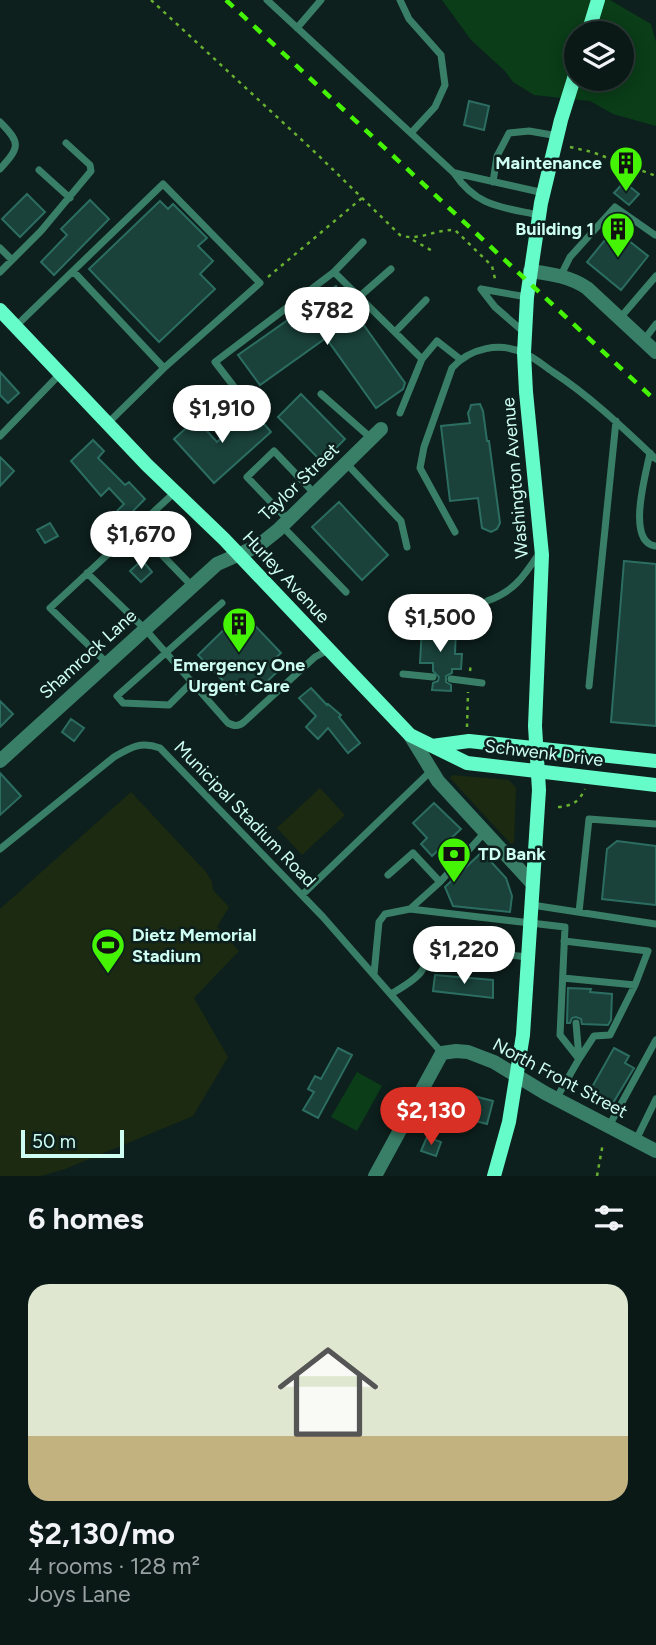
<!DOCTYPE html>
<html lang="en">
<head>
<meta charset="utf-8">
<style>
	:root { --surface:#0a1816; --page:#13211f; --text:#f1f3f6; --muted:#99a0a1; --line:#2a3735; --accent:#d93025 }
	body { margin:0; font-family:Figtree,sans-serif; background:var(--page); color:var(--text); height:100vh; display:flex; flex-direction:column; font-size:26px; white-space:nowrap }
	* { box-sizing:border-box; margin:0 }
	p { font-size:23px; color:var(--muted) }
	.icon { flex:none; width:38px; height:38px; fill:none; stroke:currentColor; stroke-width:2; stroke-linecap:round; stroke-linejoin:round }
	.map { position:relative; height:1176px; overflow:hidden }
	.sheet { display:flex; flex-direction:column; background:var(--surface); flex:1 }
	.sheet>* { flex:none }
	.controls { position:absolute; left:564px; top:21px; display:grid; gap:14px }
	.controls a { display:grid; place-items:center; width:70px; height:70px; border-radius:50%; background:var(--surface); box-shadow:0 4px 18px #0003,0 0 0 2px var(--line); font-size:35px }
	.scale { position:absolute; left:21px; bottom:18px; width:103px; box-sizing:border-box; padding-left:7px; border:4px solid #cefef2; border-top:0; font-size:19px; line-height:24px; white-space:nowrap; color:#cefef2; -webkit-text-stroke:5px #0d201d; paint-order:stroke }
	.price { position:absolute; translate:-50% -60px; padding:0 16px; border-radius:24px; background:#fff; color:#222; font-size:23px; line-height:46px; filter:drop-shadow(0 2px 4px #0008) }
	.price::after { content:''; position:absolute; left:50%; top:42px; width:21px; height:16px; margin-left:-10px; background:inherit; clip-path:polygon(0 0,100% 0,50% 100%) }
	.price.on { background:var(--accent); color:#fff }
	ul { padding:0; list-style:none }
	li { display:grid; align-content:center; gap:14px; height:371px; padding:0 28px }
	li+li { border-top:2px solid var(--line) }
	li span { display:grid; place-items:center; height:217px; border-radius:21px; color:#555 }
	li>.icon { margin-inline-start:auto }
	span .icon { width:126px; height:126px; fill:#fffc; stroke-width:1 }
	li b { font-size:30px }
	h2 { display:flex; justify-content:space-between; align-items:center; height:84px; padding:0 28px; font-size:30px }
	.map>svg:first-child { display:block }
	.green { fill:#1b2a10 }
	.water { fill:#0a3d18; fill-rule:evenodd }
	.building { fill:#1a413a; stroke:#2c6d61; stroke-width:2 }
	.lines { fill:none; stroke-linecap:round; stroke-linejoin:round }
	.path { stroke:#67b030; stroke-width:2.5; stroke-dasharray:3.5 5; stroke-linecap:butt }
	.lane { stroke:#397f68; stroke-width:7 }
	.street { stroke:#397f68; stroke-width:14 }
	.secondary { stroke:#66fcc9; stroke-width:14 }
	.rail { stroke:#45f304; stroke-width:4.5; stroke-dasharray:10 9; stroke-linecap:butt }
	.labels { text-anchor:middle; stroke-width:5; stroke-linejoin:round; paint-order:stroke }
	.poi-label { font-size:18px; font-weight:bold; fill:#cefef2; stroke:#0d201d; text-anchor:end }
	.street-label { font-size:18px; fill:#cefef2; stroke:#0d201d }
</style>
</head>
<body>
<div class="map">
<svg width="656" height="1176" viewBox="0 0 656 1176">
	<rect width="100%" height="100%" fill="#0d201d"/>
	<path class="green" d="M452,775L509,780L516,788L514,843L511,844L450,778Z
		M320,788L345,815L302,855L277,828Z
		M131,792L206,872L212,882L213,890L229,907L217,927L239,951L194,998L228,1057L193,1116L65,1169L41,1176H0V909Z"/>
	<path class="water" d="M442,0H610L651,24L656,42V126L613,114L590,101L534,95L513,82L505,71L471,40ZM576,33H621V79H576Z
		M357,1072L382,1086L357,1131L331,1117Z"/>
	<path class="building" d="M469,101L489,106L484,130L464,125Z
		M624,182L639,194L629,205L614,193Z
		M27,194L45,212L20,237L2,219Z
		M90,200L109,219L54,275L41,262L67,235L61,229Z
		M160,201L168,209L173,204L207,238L198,246L213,261L200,274L215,289L159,342L89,269Z
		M614,229L648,256L621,290L587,262Z
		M336,286L405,383L403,389L376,408L326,338L260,385L238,355Z
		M0,372L19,393L8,403L0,395Z
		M301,394L345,439L322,462L278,417Z
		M480,404L483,411L487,441H489L500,523L497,529L491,532L482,528L478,498L450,501L441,426L470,423L468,413L470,409L471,405Z
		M252,410L271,432L214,483L174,439L196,419L217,442Z
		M93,440L104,451L98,458L125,485L129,482L145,499L125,519L117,511L124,504L109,488L101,496L71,461Z
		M0,457L14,471L0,486Z
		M339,502L388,555L362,580L312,527Z
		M50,523L58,536L45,543L37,530Z
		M142,560L152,572L141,582L130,571Z
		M624,561L656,564V726L611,722Z
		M242,612L281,653L270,663L278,671L256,692L247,683L236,694L198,655Z
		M422,627L456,628L455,654H462L461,669H452V673L446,676V682L451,685V691L432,690L433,683L438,681L439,677L433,671V663H420Z
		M311,688L327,705L328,704L341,715L339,717L360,743L348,753L328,728L318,739L306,727L316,716L299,698Z
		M0,701L13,714L0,727Z
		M71,719L84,728L74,741L62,732Z
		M0,773L21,796L0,815Z
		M434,803L461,829L432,856L421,844L427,838L413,823Z
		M617,841L656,846V905L602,899L607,849Z
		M482,852L506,878L512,896L510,912L453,906L445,887Z
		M435,975L493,980V998L433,991Z
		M568,988L591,989L590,992L612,994L611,1020L608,1025L582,1024L581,1019L576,1017L572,1018L570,1023H567Z
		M338,1048L352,1055L318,1118L303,1110L314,1092L308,1089L315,1076L321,1079Z
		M614,1048L629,1056L625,1063L634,1068L613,1103L591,1089Z
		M459,1092L493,1101L487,1124L453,1115Z
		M427,1137L441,1142L436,1156L421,1151Z"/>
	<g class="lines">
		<path class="path" d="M151,0L318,155L400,235C418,242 435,229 455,230L492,266L496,283
			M570,147L592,152L656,176
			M413,240L434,252
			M268,277L362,198
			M470,671L471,664
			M467,727L468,692
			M558,807C572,806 579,802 585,789
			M597,1176L603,1143"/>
		<path class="lane" d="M267,0L454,173C477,207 501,207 539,215
			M400,0L409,19L441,55L445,85L435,107L411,133
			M297,28L321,0
			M0,122C21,143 20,147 0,169
			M39,170L70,198
			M455,173L544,193
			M493,182L497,156L509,133L529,131L558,136
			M0,248L12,260
			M73,271L164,368
			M0,272L41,231L91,171L90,165L66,143
			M334,272L363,242
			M561,275L570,257L615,207L655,235
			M481,289L495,307L525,333
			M481,289L527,297
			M359,297L391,269
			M620,318L656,276
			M16,326L163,184L260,283L164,368L108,423
			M395,332L426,300
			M644,340L656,324
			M235,388L215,362L334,272L422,359L437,341L460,359
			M321,394L371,438
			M400,413L422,359
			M0,436L60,374
			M650,453C646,474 626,541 655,546
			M346,463L401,521L407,547
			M288,520L247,477L274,451L314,493
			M282,526L346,592
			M136,528L192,586
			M455,532L420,468L424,447L452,368C470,348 500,341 526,354C535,358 544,366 553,372C591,397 623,428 656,459
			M87,573L145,629L228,723C234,726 238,727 244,722L315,657L328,650
			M487,601C515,591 524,576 540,552
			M107,663L50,608L175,492
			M403,674L433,677
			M451,679L482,683
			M192,682L169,705L123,703L117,696L222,603
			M589,686L616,421
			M0,849L114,757C131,747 141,741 160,748L323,917L442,1053
			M388,875L413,853L440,882
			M302,895L432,770
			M532,905L656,924
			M410,909L440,882L485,832
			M579,912L589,819L656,824
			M374,974L379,922L385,914L410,909L565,927L560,1035L579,1059L556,1099
			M563,978L635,985L648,951L564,941
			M391,994C401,988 414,981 421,972C429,961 427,951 444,947L527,957
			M576,1023L579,1058
			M579,1059L594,1036L610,1035L635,985
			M609,1126L656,1040
			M636,1140L656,1099"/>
		<path class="street" d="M530,271C551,274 569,276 587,288L656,352
			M410,735L438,781L531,882
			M0,761L217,564L258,546L278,530L381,429
			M375,1176L442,1053L456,1051L468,1052L494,1062L545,1093L656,1151"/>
		<path class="secondary" d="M588,33L598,0
			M0,310L147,465L224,539L410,735L467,763L656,785
			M432,746L469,741L656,761
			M494,1176L509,1122L523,1035L539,790L535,726L542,555L526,392L524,353L527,297L541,203L561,120L576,72"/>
		<path class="rail" d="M226,0L656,401"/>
	</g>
	<defs>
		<g id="building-pin" transform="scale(1.75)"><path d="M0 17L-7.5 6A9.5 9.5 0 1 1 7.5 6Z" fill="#45f304" stroke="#0d201d"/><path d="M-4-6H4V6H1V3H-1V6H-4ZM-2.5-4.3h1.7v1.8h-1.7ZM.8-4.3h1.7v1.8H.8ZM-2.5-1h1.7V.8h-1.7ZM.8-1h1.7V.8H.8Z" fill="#111"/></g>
		<g id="bank-pin" transform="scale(1.75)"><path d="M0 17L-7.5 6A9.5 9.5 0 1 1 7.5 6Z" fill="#45f304" stroke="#0d201d"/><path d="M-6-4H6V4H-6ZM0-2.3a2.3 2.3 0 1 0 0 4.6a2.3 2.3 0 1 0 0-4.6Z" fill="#111"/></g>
		<g id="stadium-pin" transform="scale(1.75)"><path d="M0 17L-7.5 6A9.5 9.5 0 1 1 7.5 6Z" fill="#45f304" stroke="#0d201d"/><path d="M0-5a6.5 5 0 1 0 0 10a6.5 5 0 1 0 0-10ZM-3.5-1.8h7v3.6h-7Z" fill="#111"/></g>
	</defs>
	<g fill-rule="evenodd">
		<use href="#building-pin" x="626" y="163"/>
		<use href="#building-pin" x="618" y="229"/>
		<use href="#building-pin" x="239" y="624"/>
		<use href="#bank-pin" x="454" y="854"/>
		<use href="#stadium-pin" x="108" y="945"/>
	</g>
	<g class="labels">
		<g class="poi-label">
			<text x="602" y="169">Maintenance</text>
			<text x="594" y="235">Building 1</text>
			<text x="239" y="671" text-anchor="middle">Emergency One<tspan x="239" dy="21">Urgent Care</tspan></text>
			<text x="478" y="860" text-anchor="start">TD Bank</text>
			<text x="132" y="941" text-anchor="start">Dietz Memorial<tspan x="132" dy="21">Stadium</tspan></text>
		</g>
		<g class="street-label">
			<text transform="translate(515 478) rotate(-95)" y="6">Washington Avenue</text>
			<text transform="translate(299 482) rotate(-44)" y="6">Taylor Street</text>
			<text transform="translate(286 577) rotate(47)" y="6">Hurley Avenue</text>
			<text transform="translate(88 654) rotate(-42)" y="6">Shamrock Lane</text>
			<text transform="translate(544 753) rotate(7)" y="6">Schwenk Drive</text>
			<text transform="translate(245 814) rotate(46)" y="6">Municipal Stadium Road</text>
			<text transform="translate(560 1078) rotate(28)" y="6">North Front Street</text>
		</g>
	</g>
</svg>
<div class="controls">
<a><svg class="icon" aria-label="layers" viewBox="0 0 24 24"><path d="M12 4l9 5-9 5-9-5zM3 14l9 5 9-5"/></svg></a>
</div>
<div class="scale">50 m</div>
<b class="price" style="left:327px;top:347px">$782</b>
<b class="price" style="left:222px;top:445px">$1,910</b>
<b class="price" style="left:141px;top:571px">$1,670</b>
<b class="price" style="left:440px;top:654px">$1,500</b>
<b class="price" style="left:464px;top:986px">$1,220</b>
<b class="price on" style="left:431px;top:1147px">$2,130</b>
</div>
<section class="sheet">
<h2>6 homes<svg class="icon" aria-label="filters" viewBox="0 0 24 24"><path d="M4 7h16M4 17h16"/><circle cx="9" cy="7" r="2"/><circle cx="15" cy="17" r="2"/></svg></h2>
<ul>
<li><span style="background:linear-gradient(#dfe7d0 70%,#c2b280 0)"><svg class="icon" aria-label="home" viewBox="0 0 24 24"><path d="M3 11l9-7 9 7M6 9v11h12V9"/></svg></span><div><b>$2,130/mo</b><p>4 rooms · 128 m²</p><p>Joys Lane</p></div></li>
</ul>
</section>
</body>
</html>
